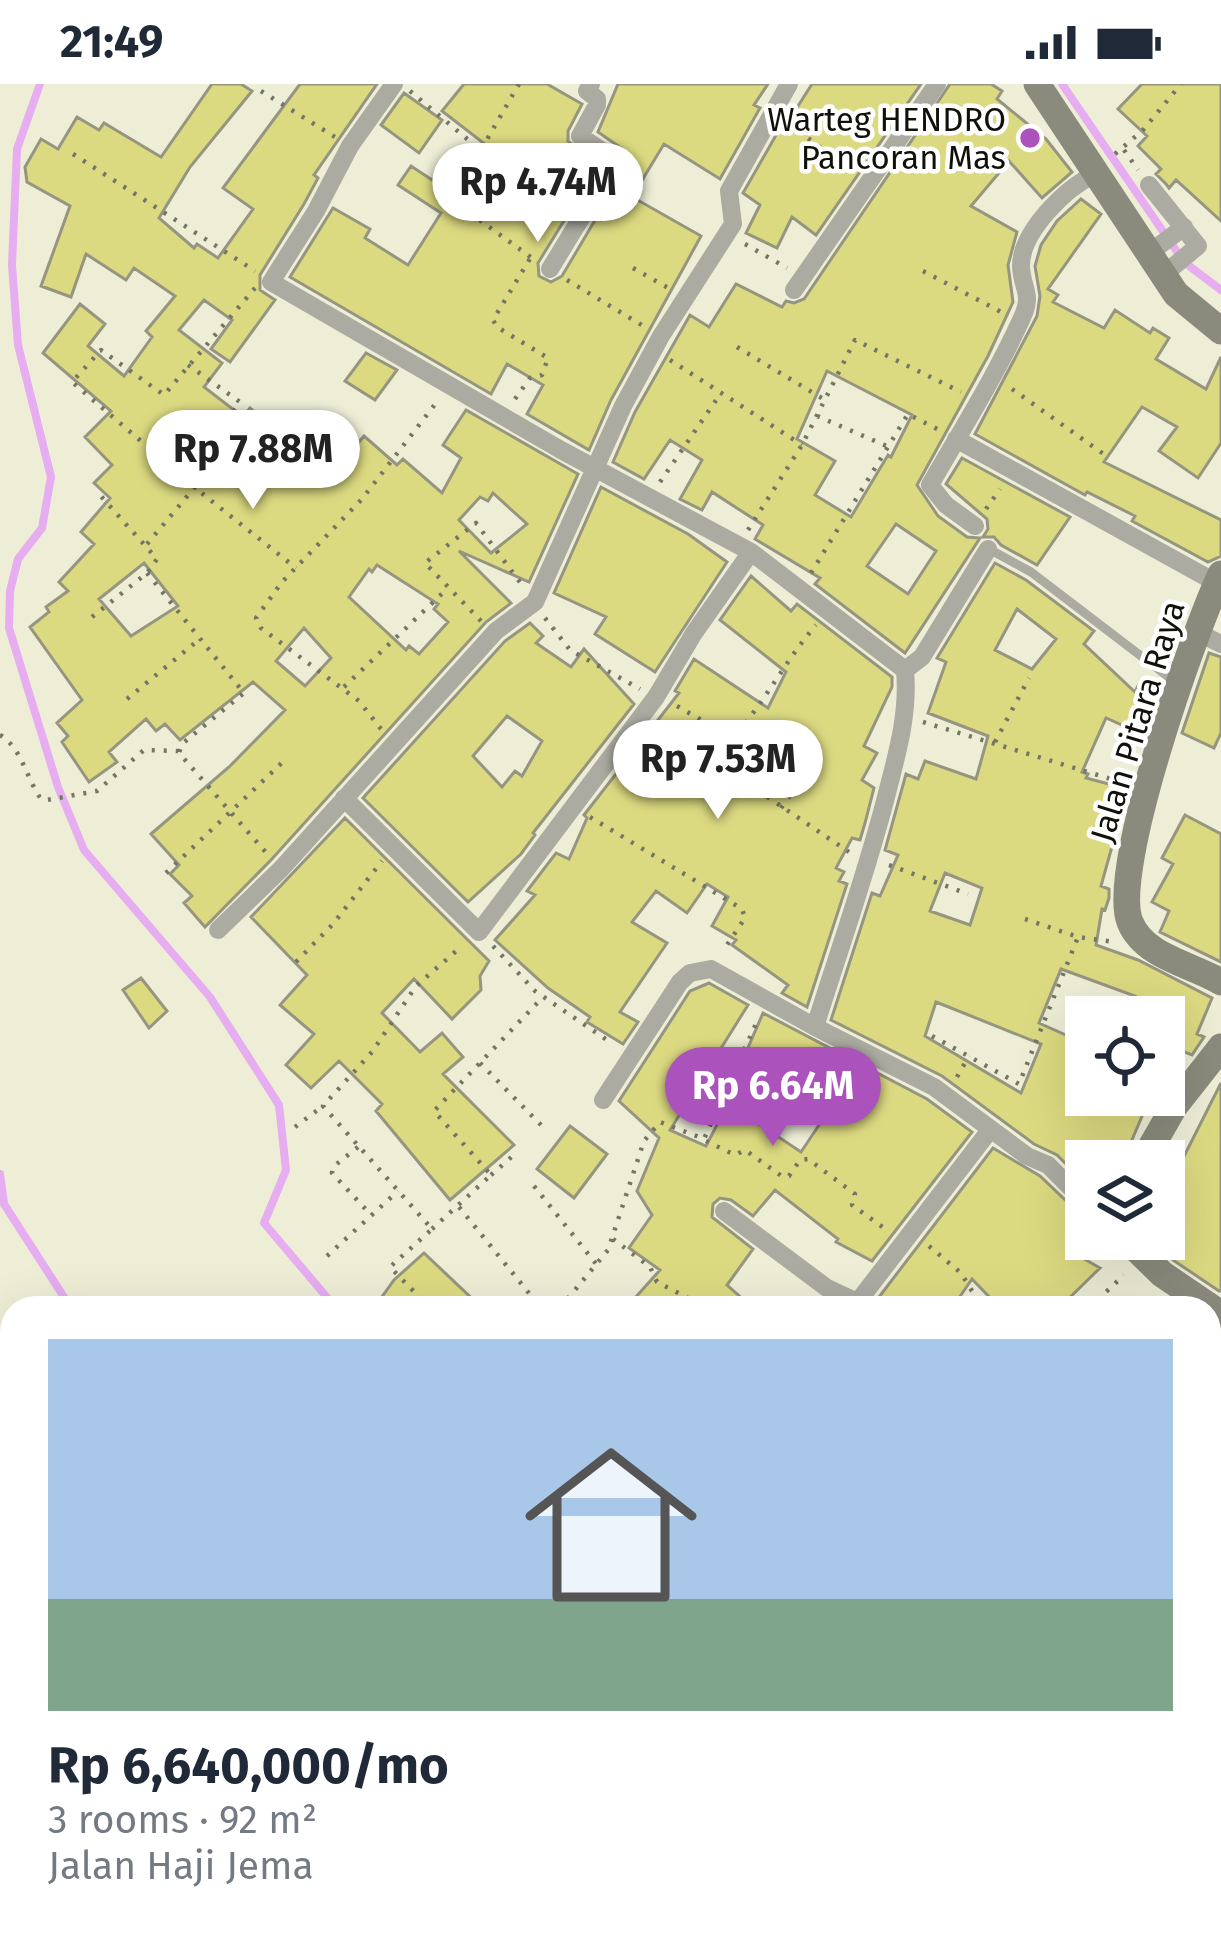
<!DOCTYPE html>
<html lang="en">
<head>
<meta charset="utf-8">
<style>
	:root { --surface:#fff; --page:#f2f2f3; --text:#1f2937; --muted:#747a83; --accent:#ac52bd }
	body { margin:0; font-family:"Fira Sans",sans-serif; background:var(--page); color:var(--text); height:100vh; display:flex; flex-direction:column; font-size:45px; white-space:nowrap }
	* { box-sizing:border-box; margin:0 }
	p { font-size:39px; color:var(--muted) }
	.icon { flex:none; width:66px; height:66px; fill:none; stroke:currentColor; stroke-width:2; stroke-linecap:round; stroke-linejoin:round }
	.map { position:relative; flex:1; overflow:hidden }
	.side { position:absolute; left:0px; top:1212px; width:1221px; height:663px; display:flex; flex-direction:column; background:var(--surface); border-radius:36px 36px 0 0; box-shadow:0 12px 48px #0002 }
	.side>* { flex:none }
	.fabs { position:absolute; left:1065px; top:912px; display:grid; gap:24px }
	.fabs a { display:grid; place-items:center; width:120px; height:120px; border-radius:0px; background:var(--surface); box-shadow:0 12px 48px #0002; font-size:60px }
	.price { position:absolute; translate:-50% -102px; padding:0 27px; border-radius:42px; background:#fff; color:#222; font-size:39px; line-height:78px; filter:drop-shadow(0 3px 6px #0008) }
	.price::after { content:''; position:absolute; left:50%; top:72px; width:36px; height:27px; margin-left:-18px; background:inherit; clip-path:polygon(0 0,100% 0,50% 100%) }
	.price.active { background:var(--accent); color:#fff }
	ul { padding:0; list-style:none }
	li { display:grid; align-content:center; gap:24px; height:636px; padding:0 48px }
	li span { display:grid; place-items:center; height:372px; border-radius:0px; color:#555 }
	li>.icon { margin-inline-start:auto }
	span .icon { width:216px; height:216px; fill:#fffc; stroke-width:1 }
	li b { font-size:51px }
	.status { display:flex; justify-content:space-between; align-items:center; height:84px; padding:0 60px; background:var(--surface); direction:ltr }
	.status svg { height:33px; fill:currentColor }
	.map>svg:first-child { display:block }
	.lines { fill:none; stroke-linecap:round; stroke-linejoin:round }
	.stream { stroke:#e6adf1; stroke-width:8 }
	.building { fill:#dcda81; stroke:#959580; stroke-width:3; fill-rule:evenodd }
	.path { stroke:#757566; stroke-width:4.5; stroke-dasharray:3 9; stroke-linecap:butt }
	.service { stroke:#ababa1; stroke-width:9 }
	.minor { stroke:#ababa1; stroke-width:18 }
	.secondary { stroke:#8b8b7d; stroke-width:27 }
	.poi-dot { fill:#ac52bd; stroke:#fff; stroke-width:4.5 }
	.labels { text-anchor:middle; stroke-width:9; stroke-linejoin:round; paint-order:stroke }
	.poi-label { font-size:33px; fill:#111109; stroke:#fff; text-anchor:end }
	.street-label { font-size:33px; fill:#111109; stroke:#fff }
</style>
</head>
<body>
<div class="status"><b>21:49</b><svg viewBox="0 0 49 12"><path d="M0 12V9h3v3zM5 12V6h3v6zM10 12V3h3v9zM15 12V0h3v12zM26 1h20v11H26zM47 4h2v5h-2z"/></svg></div>
<div class="map">
<svg width="1221" height="1874" viewBox="0 0 1221 1874">
	<rect width="100%" height="100%" fill="#eeeed7"/>
	<g class="lines">
		<path class="stream" d="M40,0L17,65L12,181L18,261L51,393L42,444L18,475L10,507L9,544L58,703L84,766L210,913L279,1021L286,1086L264,1139L336,1224
			M1062,0L1184,178L1221,206
			M0,1090L4,1120L71,1224
			M255,1863L260,1874
			M813,1863L819,1874"/>
	</g>
	<path class="building" d="M212,0H241L252,7L190,83L159,134L194,164L197,160L218,174L253,125L223,104L300,0H377L314,91L318,94L304,120L260,191V206L275,216L230,278L211,265L232,236L204,216L179,246L222,279L204,303L243,333L250,324L271,342L265,350L323,401L364,352L397,381L403,375L442,409L461,374L443,361L466,326L578,390L529,498L459,467L511,519L486,538L271,776L205,843L184,819L192,812L170,790L179,781L151,750L229,683L285,626L253,598L180,656L165,640L156,647L146,635L109,668L117,678L89,698L62,658L68,652L57,639L82,616L30,543L49,528L46,523L68,507L59,498L94,460L81,448L110,414L94,399L112,381L85,353L111,327L43,269L80,220L105,240L88,262L124,292L152,253L146,247L175,212L134,184L126,196L86,170L71,213L41,202L70,122L27,98L25,83L41,55L58,65L77,33L99,46L104,39L161,73ZM493,409L527,440L491,469L459,436L480,413L488,417ZM144,479L178,522L131,552L99,515ZM377,481L438,520L434,525L448,538L419,570L409,562L406,566L349,513L369,485L372,488ZM304,544L331,574L305,602L276,577Z
		M464,0H547L582,20L568,47V57L598,81L538,179L539,192L551,198L562,192L627,82L621,64L598,48L618,0H768L754,21L760,24L720,95L664,60L644,93L634,114L701,152L611,316L589,366L527,330L543,301L507,280L491,310L290,193L333,124L370,145L365,154L408,181L441,129L398,101L411,82L464,117L496,73L484,65L486,61L442,27Z
		M812,0H921L816,151L792,133L777,164L746,149L760,121L743,109L783,39L786,41Z
		M950,0H991L1002,7L997,15L1046,55L1072,88L1042,114L1009,77L971,122L1017,148L1008,181L1013,218L988,272L917,401L938,432L967,453L980,454L905,569L815,500L820,494L755,455L763,441L712,408L702,426L680,415L702,376L670,356L644,395L613,378L635,328L690,231L709,243L736,200L782,223L786,217L794,219L804,215ZM827,287L912,331L891,373L888,371L851,433L815,411L835,377L797,355ZM896,440L936,467L908,510L867,482Z
		M1142,0H1221V137L1176,96L1169,104L1166,100L1156,90L1161,85L1138,62L1147,52L1118,25Z
		M404,9L442,36L419,69L381,41Z
		M1081,115L1101,130L1048,205L1058,211L1053,218L1104,244L1115,226L1150,249L1153,244L1169,254L1156,275L1206,305L1221,273V359L1198,394L1159,367L1177,343L1142,323L1104,378L1221,436V472L1208,478L1132,437L1135,432L1087,408L1085,411L975,350L1037,232L1040,212L1035,182L1041,161L1057,137Z
		M366,269L397,286L375,316L345,297Z
		M962,374L1070,433L1037,481L1001,461L994,453H983L988,445L987,435L946,400Z
		M601,403L688,450L727,478L655,588L595,550L606,533L554,509Z
		M995,479L1026,496L1094,547L1084,560L1135,608L1141,596L1159,603L1144,651L1106,634L1082,688L1088,690L1086,694L1128,705L1101,802L1109,805V814L1105,826L1102,825L1096,861L1138,876L1212,914L1197,950L1204,953L1192,971L1164,960V933H1125L1135,912L1061,885L1039,939L1086,960V1018L1089,1011H1151L1123,1077H1086V1100L1057,1071L1034,1060L942,992L831,936L872,809L880,812L898,771L885,766L906,690L918,695L925,677L976,695L988,652L928,629L946,578L937,574ZM1017,525L1056,555L1032,585L995,566ZM945,789L982,804L970,841L930,827ZM936,918L1041,960L1021,1009L925,952Z
		M751,492L791,527L797,520L892,593V603L864,662L877,669L862,696L874,704L865,739L860,756L852,754L836,784L844,788L839,797L847,800L807,923L782,909L788,901L732,861L736,856L712,842L728,813L707,800L687,829L656,807L632,838L667,859L620,928L638,938L623,960L587,938L590,933L548,904L495,856L535,811L527,807L556,769L569,775L587,734L584,731L679,609L675,607L694,575L768,624L786,588L720,536Z
		M530,539L543,552L536,559L571,583L584,565L634,620L533,749L535,751L521,770L468,818L363,714L505,557ZM507,632L542,657L522,692L515,687L502,703L473,672Z
		M1209,569L1221,573V649L1214,664L1182,649Z
		M1185,731L1221,750V878L1160,848L1169,827L1152,818L1173,780L1162,774Z
		M345,734L489,877L480,892L481,906L452,935L414,895L382,929L420,968L442,949L463,973L443,990L514,1061L450,1116L376,1027L382,1020L339,977L311,1004L286,981L314,950L280,921L307,891L251,833Z
		M141,894L167,927L149,944L123,906Z
		M709,899L748,921L670,1046L706,1062L736,1004L731,1003L763,929L927,1015L972,1048L872,1177L836,1158L838,1155L775,1106L753,1132L731,1116L720,1114L713,1120L712,1133L753,1165L727,1201L753,1224H626L660,1186L629,1164L652,1131L637,1107L659,1054L619,1017L690,907ZM771,1003L831,1023L801,1068L756,1038Z
		M1221,999V1207H1219L1173,1176L1152,1155H1164V1121L1174,1100L1171,1098Z
		M570,1042L607,1070L574,1114L537,1085Z
		M993,1064L1040,1092L1082,1132L1067,1150L1082,1166L1079,1172L1100,1184L1059,1224H1000L972,1195L952,1224H892L879,1213Z
		M424,1169L482,1224H374L394,1196Z"/>
	<g class="lines">
		<path class="path" d="M519,0L452,116L532,174
			M261,7L335,53
			M410,7L479,65
			M789,40L852,87
			M1124,66L1138,86
			M73,70L255,187
			M1115,70L1143,46L1181,0
			M745,160L787,184
			M633,184L670,205
			M923,187L1005,230
			M567,196L645,243
			M255,204L164,311L101,266L72,298L204,411L296,484
			M737,263L825,316
			M670,276L802,361
			M188,281L240,318L210,361
			M1012,305L1105,371
			M515,315L530,294L542,291L548,274L497,243L493,236L531,173
			M817,332L889,363
			M660,398L721,309
			M986,425L1000,405
			M748,446L802,361L855,256L961,308
			M147,460L195,403
			M147,489L244,609L182,660L179,669L269,772
			M811,489L908,330L941,347
			M92,533L147,489L157,475L99,410
			M545,534L570,566L640,605
			M481,537L425,479L476,439L522,501
			M344,603L448,504
			M127,615L201,554
			M677,622L733,654C765,618 785,577 816,541
			M923,638L1124,699
			M381,645L359,617L261,544L256,534L282,498L362,415L436,319
			M0,651C22,664 26,694 41,715L47,716L97,707L144,666L178,667
			M733,654L723,683L849,768
			M995,658L1029,594
			M781,724L809,685
			M590,733L742,825L745,834L723,867
			M889,781L968,810
			M166,789L287,674
			M1025,835L1078,853L1115,858
			M493,862L535,907L613,960
			M296,878L333,840L382,777
			M932,952L1019,1000L1078,853
			M480,979L542,1042
			M957,993L969,972
			M295,1043L323,1022
			M706,1057L735,1071L745,1066L783,1093L789,1092L800,1076L808,1075L855,1110L852,1121L888,1147
			M358,1063L333,1083L332,1089L371,1131
			M491,1091L516,1069
			M534,1102L597,1181
			M459,1123L541,1224
			M432,1145L491,1091L434,1027L543,913
			M613,1155L650,1183L657,1198L690,1215L696,1224
			M929,1162L961,1189L972,1207L989,1224
			M327,1172L398,1107
			M430,1224L390,1183L432,1145L323,1022L372,968L416,902L462,862
			M560,1224L608,1166L644,1057L660,1038L704,1055L759,933
			M1089,1224L1124,1191
			M1209,1657L1221,1665
			M1209,1717L1221,1701
			M1209,1741L1221,1746
			M0,1835L12,1830
			M1044,1863L1056,1874
			M466,1874L479,1863
			M941,1874L951,1863
			M1072,1874L1078,1863"/>
		<path class="service" d="M989,465L1031,488L1175,598"/>
		<path class="minor" d="M394,0L350,62L316,127L271,198L561,366L751,468L905,586C909,630 897,670 886,713C866,791 839,866 815,943
			M1149,101L1198,162L1163,191
			M1148,170L1184,143
			M550,185L614,80L612,74L580,52L597,21V15L587,7L591,0
			M794,206L937,0
			M956,355L1217,499
			M975,442L946,421L930,401C961,347 995,293 1021,236C1034,209 1022,207 1021,182C1021,147 1066,104 1095,90
			M1197,548L1221,560
			M905,586L922,573L988,465
			M344,714L479,848L656,613L694,549L751,468
			M218,846L281,785L496,547L535,518L623,322L661,252L733,140L729,107L789,0
			M603,1016L680,898L690,889L711,885L815,943L934,1003L1027,1072L1048,1081L1086,1119
			M724,1127L827,1204L857,1218
			M853,1224L990,1046
			M1209,1518L1221,1494
			M0,1712L12,1704"/>
		<path class="secondary" d="M1037,0L1176,210L1221,247
			M1221,490C1195,546 1109,786 1130,838C1144,873 1191,880 1221,898
			M1143,1077L1174,1023L1221,963
			M1126,1155L1162,1190L1221,1230"/>
	</g>
	<circle class="poi-dot" cx="1030" cy="54" r="12"/>
	<g class="labels">
		<g class="poi-label">
			<text x="1006" y="47">Warteg HENDRO<tspan x="1006" dy="38">Pancoran Mas</tspan></text>
		</g>
		<g class="street-label">
			<text transform="translate(1137 637) rotate(-73)" y="12">Jalan Pitara Raya</text>
		</g>
	</g>
</svg>
<div class="fabs">
<a><svg class="icon" aria-label="locate" viewBox="0 0 24 24"><circle cx="12" cy="12" r="6"/><path d="M12 2v4M12 18v4M2 12h4M18 12h4"/></svg></a>
<a><svg class="icon" aria-label="layers" viewBox="0 0 24 24"><path d="M12 4l9 5-9 5-9-5zM3 14l9 5 9-5"/></svg></a>
</div>
<b class="price" style="left:538px;top:161px">Rp 4.74M</b>
<b class="price" style="left:253px;top:428px">Rp 7.88M</b>
<b class="price" style="left:718px;top:738px">Rp 7.53M</b>
<b class="price active" style="left:773px;top:1065px">Rp 6.64M</b>
<section class="side">
<ul>
<li><span style="background:linear-gradient(#a9c7e8 70%,#7fa58c 0)"><svg class="icon" aria-label="home" viewBox="0 0 24 24"><path d="M3 11l9-7 9 7M6 9v11h12V9"/></svg></span><div><b>Rp 6,640,000/mo</b><p>3 rooms · 92 m²</p><p>Jalan Haji Jema</p></div></li>
</ul>
</section>
</div>
</body>
</html>
